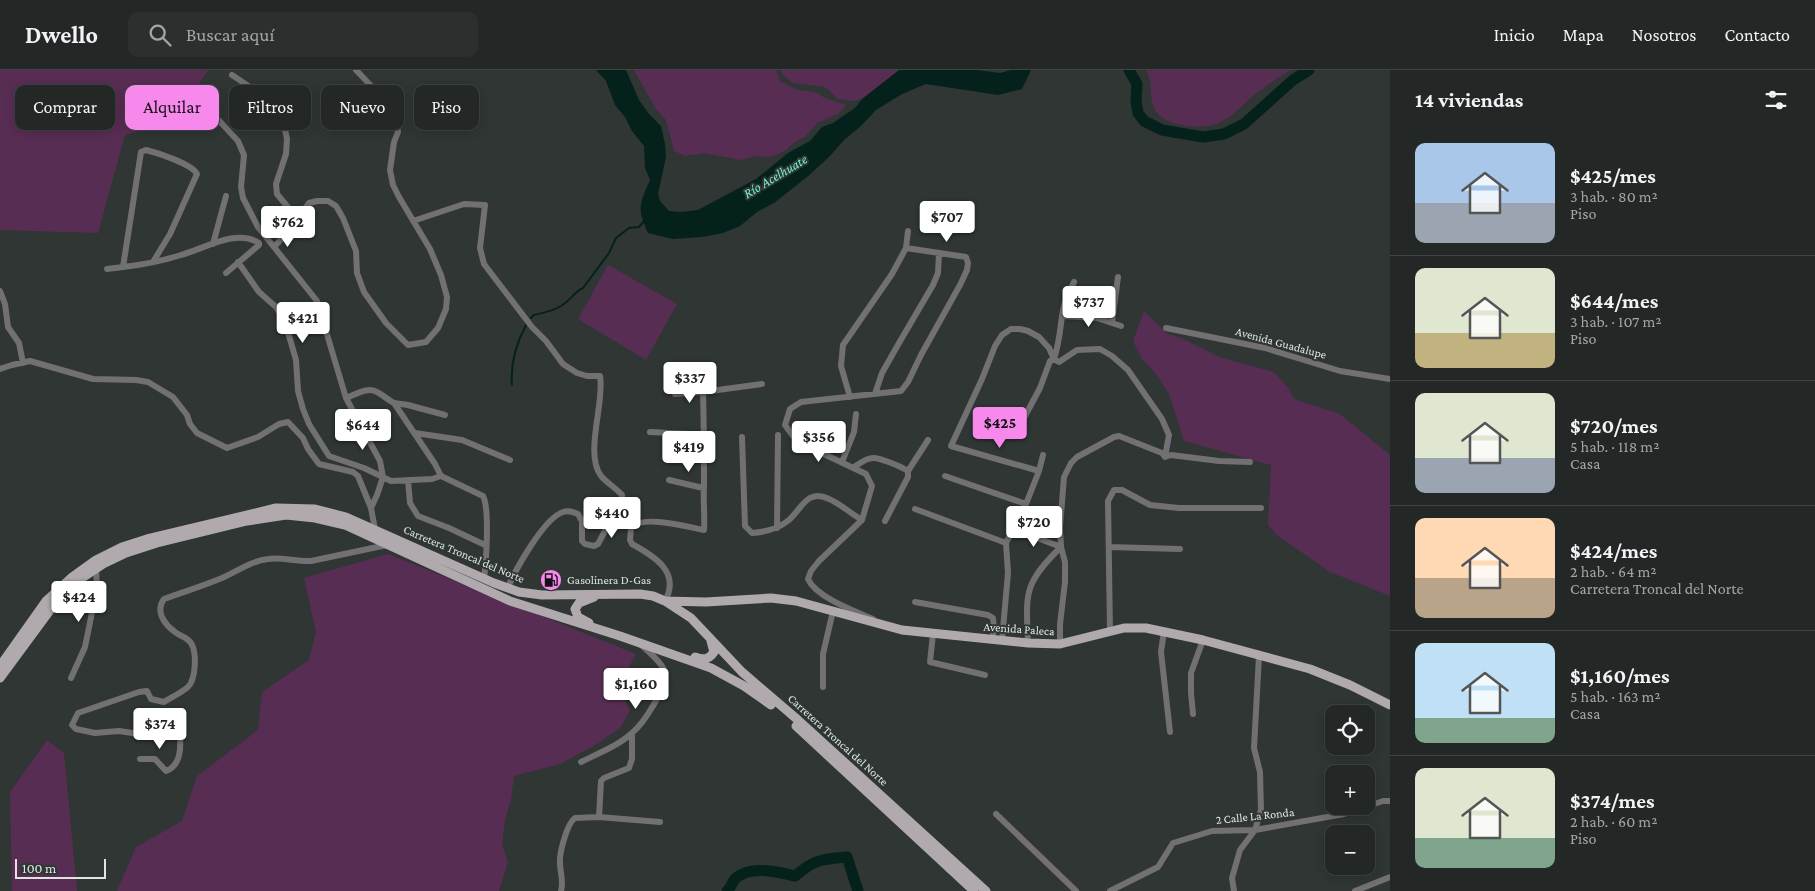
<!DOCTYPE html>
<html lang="es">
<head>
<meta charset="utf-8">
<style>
	:root { --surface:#232827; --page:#2b302f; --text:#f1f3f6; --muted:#a3a6a7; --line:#404444; --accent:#f788ec }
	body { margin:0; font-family:"Crimson Pro",serif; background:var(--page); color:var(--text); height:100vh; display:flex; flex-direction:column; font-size:19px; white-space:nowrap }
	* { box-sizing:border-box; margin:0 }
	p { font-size:16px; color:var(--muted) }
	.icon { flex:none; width:28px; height:28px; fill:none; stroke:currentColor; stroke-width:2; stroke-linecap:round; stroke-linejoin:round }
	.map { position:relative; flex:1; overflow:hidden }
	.panel { display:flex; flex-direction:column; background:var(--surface); width:425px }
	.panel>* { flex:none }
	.top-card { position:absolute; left:15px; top:15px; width:475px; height:45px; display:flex; gap:10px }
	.controls { position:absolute; left:1325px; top:635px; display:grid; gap:10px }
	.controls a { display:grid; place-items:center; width:50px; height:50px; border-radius:10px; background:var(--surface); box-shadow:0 2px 12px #0003,0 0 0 1px var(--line); font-size:25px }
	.scale { position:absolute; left:15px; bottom:12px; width:91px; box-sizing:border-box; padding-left:5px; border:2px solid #dfe4e2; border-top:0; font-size:14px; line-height:18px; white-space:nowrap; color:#dfe4e2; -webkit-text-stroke:4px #2f3634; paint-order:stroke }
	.price { position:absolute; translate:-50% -42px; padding:0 11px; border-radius:5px; background:#fff; color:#222; font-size:16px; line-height:32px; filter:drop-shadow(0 1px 2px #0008) }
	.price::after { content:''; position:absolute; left:50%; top:30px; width:15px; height:11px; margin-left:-8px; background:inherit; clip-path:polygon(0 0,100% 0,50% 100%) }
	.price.on { background:var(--accent); color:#111 }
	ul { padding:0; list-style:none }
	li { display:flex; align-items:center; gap:15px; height:125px; padding:0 25px }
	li+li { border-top:1px solid var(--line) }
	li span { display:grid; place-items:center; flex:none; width:140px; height:100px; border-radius:10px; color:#555 }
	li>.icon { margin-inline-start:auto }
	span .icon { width:60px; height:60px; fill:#fffc; stroke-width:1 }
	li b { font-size:21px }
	h2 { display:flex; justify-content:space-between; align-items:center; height:60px; padding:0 25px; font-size:21px }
	.chip { padding:0 18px; border-radius:10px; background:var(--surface); box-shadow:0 2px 12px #0003,0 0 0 1px var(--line); font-size:18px; line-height:45px }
	.chip.on { background:var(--accent); color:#111 }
	header { display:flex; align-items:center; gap:30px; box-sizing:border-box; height:70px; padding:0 25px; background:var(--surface); border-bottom:1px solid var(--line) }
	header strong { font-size:24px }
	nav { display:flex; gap:28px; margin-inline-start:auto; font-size:18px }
	.search { width:350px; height:45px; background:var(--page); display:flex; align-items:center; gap:12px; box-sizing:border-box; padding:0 18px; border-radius:10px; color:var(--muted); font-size:19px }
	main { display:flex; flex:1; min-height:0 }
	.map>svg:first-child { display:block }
	.green { fill:#582d54 }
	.water { fill:#05211b }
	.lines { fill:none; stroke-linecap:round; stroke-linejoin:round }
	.stream { stroke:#05211b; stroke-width:2 }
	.river { stroke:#05211b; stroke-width:11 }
	.minor { stroke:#727072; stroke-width:6 }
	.major { stroke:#b0aaaf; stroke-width:9 }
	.labels { text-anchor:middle; stroke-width:4; stroke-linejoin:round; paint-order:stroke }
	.street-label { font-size:12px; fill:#dfe4e2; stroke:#2f3634 }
	.poi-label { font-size:12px; fill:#dfe4e2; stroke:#2f3634; text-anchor:start }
	.water-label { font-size:14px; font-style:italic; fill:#76f1d4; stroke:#2f3634 }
</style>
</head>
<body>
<header>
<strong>Dwello</strong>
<div class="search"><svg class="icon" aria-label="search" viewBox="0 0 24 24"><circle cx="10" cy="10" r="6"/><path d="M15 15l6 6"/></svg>Buscar aquí</div>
<nav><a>Inicio</a><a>Mapa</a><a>Nosotros</a><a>Contacto</a></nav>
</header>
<main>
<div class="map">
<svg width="1390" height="821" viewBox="0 0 1390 821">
	<rect width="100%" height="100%" fill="#2f3634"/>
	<path class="green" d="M0,0H208L174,52L125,65L98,163L0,160Z
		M634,0H776L780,11L798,20L815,22L825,28L846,35L838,44L817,53L806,66L795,72L786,80L771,87L756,86L740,90L704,83L685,86L674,81L666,50L656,39Z
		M780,0H899L862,29L853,31L838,29L825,17L793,13L783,5Z
		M1146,0H1291C1278,8 1265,16 1253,26C1241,36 1231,49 1216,54C1200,60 1169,56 1158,44C1147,32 1154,12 1146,0Z
		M608,195L677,234L646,290L578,249Z
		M1144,241L1168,264L1179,267L1219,287L1274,302L1289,319L1294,329L1340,344L1390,385V526L1330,502L1277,465L1268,455L1271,395L1184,371L1169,324L1157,305L1142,289L1133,271Z
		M388,484L636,584L618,617L630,640L621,657L599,673L560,694L514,706L511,729L505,750L502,774L508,792L499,821H117L136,777L182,751L197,706L258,660L262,622L309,590L316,562L304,508Z
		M47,670L64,683L77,821H12L10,722Z"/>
	<path class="water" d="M596,0H626L639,30L649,44L661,56L665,74L666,87L658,124L660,131L669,141L681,142L698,140L756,109L788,83L810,71L822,57L833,53L855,38L862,29L899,0H977L1000,3L1011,0H1031L1022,19L998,25L926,14L902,24L876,40L860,57L845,69L829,87L807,107L774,133L757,142L740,156L723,163L702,167L673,169L648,163C637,138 639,135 650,110L645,98L644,76L632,61L625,47L615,35L606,11Z"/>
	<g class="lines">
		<path class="stream" d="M531,248L534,245C543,243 553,241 561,236C570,231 574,222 583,218L609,183L616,168L629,158L639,157L644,151
			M512,315C510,293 516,274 526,255"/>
		<path class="river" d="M1129,0L1137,14L1136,31L1138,43L1144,51L1162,60L1203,67L1224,64L1244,54L1293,10L1309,0
			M727,821C732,817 732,811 736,808C751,795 778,802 795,806C815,789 822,789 847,787L858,821"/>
		<path class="minor" d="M232,5L262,25L284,55L287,69L286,84L276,114L277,124L297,148
			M212,43L238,71L244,85L241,117L243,128L258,157L317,231L346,328L380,391L383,407L377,425L371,438
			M413,151L464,134L485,135L480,178L484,194L532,257L546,271L563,294L577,303L587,306H600C605,333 584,383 601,406C607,413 616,418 622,425V429L598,474L594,476L585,474L582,471V451L578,444C573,442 568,440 563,442C544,448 516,499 508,517
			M213,174L226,126
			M274,177L286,164L309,133L317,131H328L336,136L343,148L356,181L357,203L364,222L386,253L408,275L426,272L438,258L446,239L447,227L441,205L430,179L399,127L393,115L390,100L394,72L398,62L396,47L376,21L356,0
			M153,192L170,164L197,104C192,94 158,83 146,80L141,82L123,197C143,195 162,191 181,185C204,179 236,158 259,173V175L226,203
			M238,192L259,222L276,237L285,252L296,290L298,321L303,339L309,354L329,386L364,398L391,411L432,409L441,406L483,426C490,439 486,493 484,509
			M107,199L123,197
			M0,221L5,234L8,257L19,273L23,293
			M1062,246L1097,248L1121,256
			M1112,252L1118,207
			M1166,258L1265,278L1340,301L1390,309
			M0,299L12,295L30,291L93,309L136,310L148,312L173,327L187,345L190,354L197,363L227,378L258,367L279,354L288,352L303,368L308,379L319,394L353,402L358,406L371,438L375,459
			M675,324L703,322
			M875,324L882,303L899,273L933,215L938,203L939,183
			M850,327L841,296L843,275L892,204L906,178L908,161
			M346,328C355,325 368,316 377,322C383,325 388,330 394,333L435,394L441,406
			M394,333L408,335L445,345
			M1024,348L1040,318L1050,291L1054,289C1059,274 1060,261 1062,246C1063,234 1068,223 1074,212
			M650,362L689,364L704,367
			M415,363L462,370L510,390
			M742,367L745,456L752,463C766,462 778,459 789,450C801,440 807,418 829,429C841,434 851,444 862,450
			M842,392L854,362L856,344
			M854,397C859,394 866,388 873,388C881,388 902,397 908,401V407L885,451
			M908,401L928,370
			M1039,401L951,376L982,309L995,276L1002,265L1011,259H1020L1028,261L1039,267L1049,278L1054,289L1059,292L1077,280L1100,279L1112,286L1128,300L1162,349L1169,365L1165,387
			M945,406L1026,434
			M408,410L410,433L418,446L449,458L485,475
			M669,410L703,418
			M915,439L1006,473
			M777,458L778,365
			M1014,459L1061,477C1023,514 1026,523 1028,573
			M1109,477L1180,479
			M665,531C681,502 654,486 632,474L630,470L631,458C642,444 688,457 704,460C705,446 703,432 704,417C704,385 704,354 703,322L762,314
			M915,532L988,545L993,548L994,559L992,570
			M873,549C854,541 816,527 808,509L811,501L819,491L862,450L872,416L866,404L811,378L793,366L785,355L790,339L801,332L901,321L908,312L921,285L960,215L967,200L968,193L966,187L906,178
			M1110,561L1108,431L1114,420H1122L1150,435L1179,438H1261
			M1164,561L1161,582L1170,662
			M933,564L930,592L985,605
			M1002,570L1008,503L1006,473L1026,434L1039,401L1043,385
			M1060,574V554L1065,512V492L1061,477L1060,458L1064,407L1071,393L1077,387L1114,367L1119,366L1162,383L1165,387L1171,385L1219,391L1250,392
			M71,608L85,577L97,518L96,498
			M823,617V584L833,541
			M1193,644L1191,623V603L1203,570
			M632,663V689L629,698L604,708L601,711L599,747L660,752
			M140,689H155L166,701C180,696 181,681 180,668L175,666L165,665L152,666L119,661L95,663L76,659L72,655L78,643L139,622L147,621L151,629L164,632C172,627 181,623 188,617C196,609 197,582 191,573C187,567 180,566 175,562C164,554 155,541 164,529C183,522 203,516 222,508C238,501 251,491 268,489C282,487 297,492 311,491L387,475
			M581,692C597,684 618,676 632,663C644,653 666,619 665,603C664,594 647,580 640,574
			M996,744L1076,821
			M561,821C564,811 560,803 560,793C559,784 567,753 575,748L599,747
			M1110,821L1158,797L1173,773L1212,761L1255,760L1344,744L1383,731H1390
			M1234,821L1232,808L1240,780L1255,760L1261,740L1260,702L1254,678L1259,586
			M1355,821L1390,807"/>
		<path class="major" d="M665,531L706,532L771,528L796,531L902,560L1028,573L1060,574L1124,558H1146L1203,570L1310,599L1350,615L1390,635
			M589,553L578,547L575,539L579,533L594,527
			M695,587C703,590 709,590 714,582L711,571
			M0,596L46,531L71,508L96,490L122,477L147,469L276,438L315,439L346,447L494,513L519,522L542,525L640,524L653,526L665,531L691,548L742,602L798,650L986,821
			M0,608L59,528L79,510L103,494L126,483L157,473L247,451L286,445L315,448L345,455L510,531L620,566L711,598L744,616L771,635
			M796,656L974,821"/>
	</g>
	<defs>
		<g id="fuel-disc" transform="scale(1.125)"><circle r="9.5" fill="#f788ec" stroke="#2f3634"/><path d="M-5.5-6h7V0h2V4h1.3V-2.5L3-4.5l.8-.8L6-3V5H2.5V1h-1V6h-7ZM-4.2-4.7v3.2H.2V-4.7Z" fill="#111"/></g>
	</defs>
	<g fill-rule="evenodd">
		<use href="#fuel-disc" x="551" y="510"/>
	</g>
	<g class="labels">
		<g class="street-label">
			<text transform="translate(1281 273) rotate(15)" y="4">Avenida Guadalupe</text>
			<text transform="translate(464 484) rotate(23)" y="4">Carretera Troncal del Norte</text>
			<text transform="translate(1019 559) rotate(4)" y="4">Avenida Paleca</text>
			<text transform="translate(838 670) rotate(42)" y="4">Carretera Troncal del Norte</text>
			<text transform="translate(1255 746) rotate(-6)" y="4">2 Calle La Ronda</text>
		</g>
		<g class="poi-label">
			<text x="567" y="514">Gasolinera D-Gas</text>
		</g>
		<g class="water-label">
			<text transform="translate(775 106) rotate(-31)" y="5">Río Acelhuate</text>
		</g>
	</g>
</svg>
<div class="controls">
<a><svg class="icon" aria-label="locate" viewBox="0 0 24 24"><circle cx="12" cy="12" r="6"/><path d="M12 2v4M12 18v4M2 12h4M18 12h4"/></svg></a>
<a>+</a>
<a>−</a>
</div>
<div class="scale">100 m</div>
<b class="price" style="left:947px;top:173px">$707</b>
<b class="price" style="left:288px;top:178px">$762</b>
<b class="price" style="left:1089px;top:258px">$737</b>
<b class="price" style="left:303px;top:274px">$421</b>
<b class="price" style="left:690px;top:334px">$337</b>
<b class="price on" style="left:1000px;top:379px">$425</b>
<b class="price" style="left:363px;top:381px">$644</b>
<b class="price" style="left:819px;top:393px">$356</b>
<b class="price" style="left:689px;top:403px">$419</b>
<b class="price" style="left:612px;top:469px">$440</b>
<b class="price" style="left:1034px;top:478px">$720</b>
<b class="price" style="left:79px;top:553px">$424</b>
<b class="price" style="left:636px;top:640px">$1,160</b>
<b class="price" style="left:160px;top:680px">$374</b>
<div class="top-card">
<a class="chip">Comprar</a>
<a class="chip on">Alquilar</a>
<a class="chip">Filtros</a>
<a class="chip">Nuevo</a>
<a class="chip">Piso</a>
</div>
</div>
<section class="panel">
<h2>14 viviendas<svg class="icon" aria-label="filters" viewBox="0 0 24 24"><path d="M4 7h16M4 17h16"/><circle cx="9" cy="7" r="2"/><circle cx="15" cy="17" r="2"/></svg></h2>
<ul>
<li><span style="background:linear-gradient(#a9c7e8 60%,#9aa5b1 0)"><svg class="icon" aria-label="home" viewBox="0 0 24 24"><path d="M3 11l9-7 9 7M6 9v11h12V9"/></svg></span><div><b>$425/mes</b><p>3 hab. · 80 m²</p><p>Piso</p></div></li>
<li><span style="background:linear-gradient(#dfe7d0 65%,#c2b280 0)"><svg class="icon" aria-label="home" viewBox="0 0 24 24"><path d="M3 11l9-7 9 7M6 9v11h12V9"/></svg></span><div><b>$644/mes</b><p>3 hab. · 107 m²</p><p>Piso</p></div></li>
<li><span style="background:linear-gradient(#dfe7d0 65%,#9aa5b1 0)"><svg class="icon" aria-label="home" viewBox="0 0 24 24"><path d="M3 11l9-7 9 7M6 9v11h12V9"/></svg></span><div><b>$720/mes</b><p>5 hab. · 118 m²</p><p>Casa</p></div></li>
<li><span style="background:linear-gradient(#ffd9b3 60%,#b9a48a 0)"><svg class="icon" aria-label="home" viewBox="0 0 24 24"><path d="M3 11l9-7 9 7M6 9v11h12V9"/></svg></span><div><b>$424/mes</b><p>2 hab. · 64 m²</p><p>Carretera Troncal del Norte</p></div></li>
<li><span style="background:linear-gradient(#bfe0f5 75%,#7fa58c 0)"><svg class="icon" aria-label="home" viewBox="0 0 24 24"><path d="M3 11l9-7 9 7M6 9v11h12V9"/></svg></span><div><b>$1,160/mes</b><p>5 hab. · 163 m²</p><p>Casa</p></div></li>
<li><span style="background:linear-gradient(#dfe7d0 70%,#7fa58c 0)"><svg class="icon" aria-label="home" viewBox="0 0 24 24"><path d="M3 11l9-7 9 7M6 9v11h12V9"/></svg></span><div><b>$374/mes</b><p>2 hab. · 60 m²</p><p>Piso</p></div></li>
</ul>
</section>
</main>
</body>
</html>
